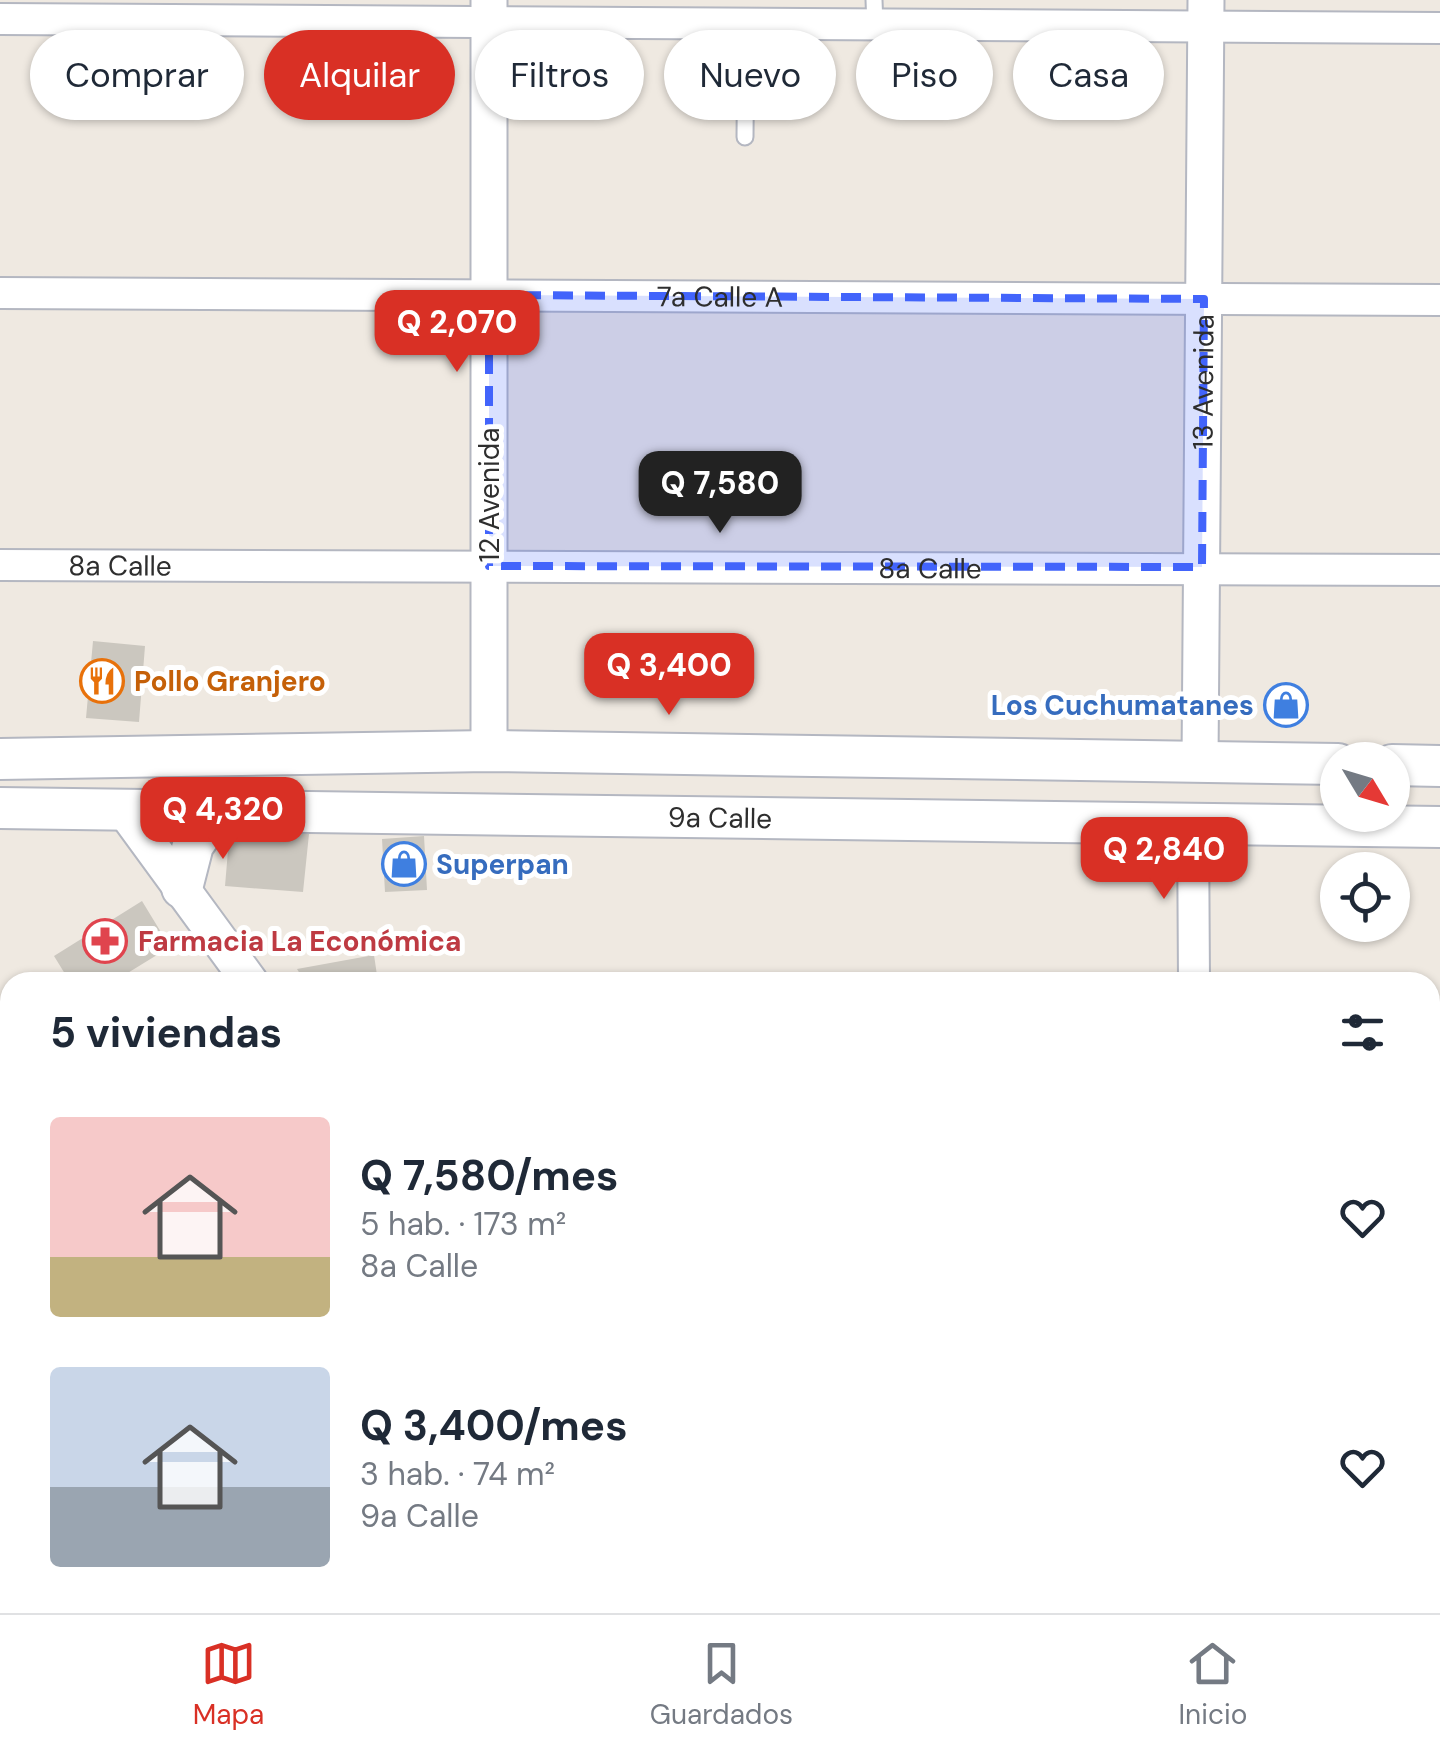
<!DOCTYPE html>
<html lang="es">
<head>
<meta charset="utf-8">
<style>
	:root { --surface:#fff; --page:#f6f6f7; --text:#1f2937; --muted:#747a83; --line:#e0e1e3; --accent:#d93025 }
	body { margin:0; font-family:"DM Sans",sans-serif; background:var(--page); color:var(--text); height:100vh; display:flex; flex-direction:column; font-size:38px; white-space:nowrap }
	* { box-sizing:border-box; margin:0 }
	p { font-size:32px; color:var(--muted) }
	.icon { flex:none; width:55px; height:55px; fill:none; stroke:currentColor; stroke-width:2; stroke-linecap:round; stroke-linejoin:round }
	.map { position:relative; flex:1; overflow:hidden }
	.details { position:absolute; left:0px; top:972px; width:1440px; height:642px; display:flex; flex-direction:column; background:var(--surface); border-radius:30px 30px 0 0; box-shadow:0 2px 8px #0004 }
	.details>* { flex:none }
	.top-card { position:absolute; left:30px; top:30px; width:1380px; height:90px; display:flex; gap:20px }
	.needle { width:65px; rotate:128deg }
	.buttons { position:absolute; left:1320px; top:742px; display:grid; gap:20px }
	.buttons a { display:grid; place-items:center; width:90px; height:90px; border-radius:50%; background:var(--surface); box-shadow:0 2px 8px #0004; font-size:50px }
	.price { position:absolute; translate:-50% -85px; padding:0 22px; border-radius:20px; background:var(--accent); color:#fff; font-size:32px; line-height:65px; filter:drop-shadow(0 2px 5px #0008) }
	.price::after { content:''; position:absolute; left:50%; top:60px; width:30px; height:22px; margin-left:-15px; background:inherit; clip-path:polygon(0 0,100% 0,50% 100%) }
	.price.on { background:#222; color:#fff }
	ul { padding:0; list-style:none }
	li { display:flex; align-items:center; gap:30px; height:250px; padding:0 50px }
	li span { display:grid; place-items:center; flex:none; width:280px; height:200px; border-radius:10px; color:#555 }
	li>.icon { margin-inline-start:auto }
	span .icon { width:120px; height:120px; fill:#fffc; stroke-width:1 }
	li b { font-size:42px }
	h2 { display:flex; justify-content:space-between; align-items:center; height:120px; padding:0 50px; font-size:42px }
	.pill { padding:0 35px; border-radius:45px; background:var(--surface); box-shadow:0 2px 8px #0004; font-size:35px; line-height:90px }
	.pill.on { background:var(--accent); color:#fff }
	.tab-bar { display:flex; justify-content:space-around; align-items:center; height:140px; border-top:2px solid var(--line); background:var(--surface); font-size:28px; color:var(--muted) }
	.tab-bar a { display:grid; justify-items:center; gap:5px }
	.tab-bar .on { color:var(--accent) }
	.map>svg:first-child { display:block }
	.building { fill:#cbc7bf }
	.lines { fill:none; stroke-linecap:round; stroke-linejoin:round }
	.service-casing { stroke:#b4b7c1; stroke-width:19 }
	.minor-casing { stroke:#b4b7c1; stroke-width:34 }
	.tertiary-casing { stroke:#b4b7c1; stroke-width:39 }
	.secondary-casing { stroke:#b4b7c1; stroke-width:44 }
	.service { stroke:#fff; stroke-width:15 }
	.minor { stroke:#fff; stroke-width:30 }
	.tertiary { stroke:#fff; stroke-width:35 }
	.secondary { stroke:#fff; stroke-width:40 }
	.marked { fill:#4264fb; fill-opacity:0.2; stroke:#4264fb; stroke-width:8; stroke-dasharray:20 12; stroke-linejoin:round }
	.labels { text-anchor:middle; stroke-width:10; stroke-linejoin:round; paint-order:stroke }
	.street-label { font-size:28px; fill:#2e2e2e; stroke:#fff }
	.food-label { font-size:28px; font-weight:bold; fill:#c56008; stroke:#fff; text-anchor:start }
	.shop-label { font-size:28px; font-weight:bold; fill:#366cbe; stroke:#fff; text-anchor:end }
	.health-label { font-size:28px; font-weight:bold; fill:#be3a42; stroke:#fff; text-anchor:start }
</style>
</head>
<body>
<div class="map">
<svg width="1440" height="1613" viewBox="0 0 1440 1613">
	<rect width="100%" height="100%" fill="#efe9e1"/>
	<path class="building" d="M93,641L145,646L139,722L86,718Z
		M230,827L309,834L303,892L225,886Z
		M424,836L427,890L385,892L382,839Z
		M142,901L170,947L113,982H70L54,956Z
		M374,955L378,982H305L297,969Z"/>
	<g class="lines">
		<g class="service-casing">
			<path id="service" d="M874,0L875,26
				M745,137L746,25"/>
		</g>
		<g class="minor-casing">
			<g id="minor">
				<path d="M0,19L1440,28"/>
				<path id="s1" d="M0,293L1440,300"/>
				<path id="s2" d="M0,565L1440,570"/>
				<path d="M1193,821L1194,982"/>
				<path d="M0,1073L10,1088"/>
				<path d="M1430,1093H1440"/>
				<path d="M1430,1392H1440"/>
				<path d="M0,1542L10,1557"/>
				<path d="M42,1605L48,1613"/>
				<path d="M449,1605L454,1613"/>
				<path d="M1301,1605L1318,1613"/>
				<path d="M274,1613L286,1605"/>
			</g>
		</g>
		<g class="tertiary-casing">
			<g id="tertiary">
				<path d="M489,0V751"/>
				<path id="s3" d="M1200,762L1206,0"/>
				<path d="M125,811L250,982"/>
				<path d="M677,1605L683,1613"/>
			</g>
		</g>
		<g class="secondary-casing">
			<g id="secondary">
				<path d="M0,759L489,751L1338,764"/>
				<path d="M1392,765L1440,766"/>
				<path id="s4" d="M0,808L1440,827"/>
				<path d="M182,888L193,845L217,811"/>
			</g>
		</g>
		<use href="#service" class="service"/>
		<use href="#minor" class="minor"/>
		<use href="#tertiary" class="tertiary"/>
		<use href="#secondary" class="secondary"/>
	</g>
	<path class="marked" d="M489,295L1204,299L1202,567L489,566Z"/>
	<defs>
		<g id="restaurant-ring" transform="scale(2.25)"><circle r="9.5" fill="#fff" stroke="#e8710a" stroke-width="1.5"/><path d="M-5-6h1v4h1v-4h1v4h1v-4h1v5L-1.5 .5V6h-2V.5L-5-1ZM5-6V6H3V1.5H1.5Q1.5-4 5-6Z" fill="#e8710a"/></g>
		<g id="shop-ring" transform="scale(2.25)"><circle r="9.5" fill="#fff" stroke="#3f7fe0" stroke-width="1.5"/><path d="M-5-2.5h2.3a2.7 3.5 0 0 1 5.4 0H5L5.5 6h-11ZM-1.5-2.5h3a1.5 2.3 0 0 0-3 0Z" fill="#3f7fe0"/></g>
		<g id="pharmacy-ring" transform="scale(2.25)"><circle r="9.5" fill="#fff" stroke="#e0444e" stroke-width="1.5"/><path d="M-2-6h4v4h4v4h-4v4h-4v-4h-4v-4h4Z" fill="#e0444e"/></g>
	</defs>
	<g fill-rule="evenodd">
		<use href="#restaurant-ring" x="102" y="681"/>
		<use href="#shop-ring" x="1286" y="705"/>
		<use href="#shop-ring" x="404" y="864"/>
		<use href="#pharmacy-ring" x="105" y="941"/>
	</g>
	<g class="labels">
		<g class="street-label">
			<text dy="10" stroke="none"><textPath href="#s1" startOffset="720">7a Calle A</textPath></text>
			<text dy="10" stroke="none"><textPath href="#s3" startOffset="380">13 Avenida</textPath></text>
			<text transform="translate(489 495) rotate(-90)" y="10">12 Avenida</text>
			<text dy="10" stroke="none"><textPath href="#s2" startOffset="120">8a Calle</textPath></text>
			<text dy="10" stroke="none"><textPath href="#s2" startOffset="930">8a Calle</textPath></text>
			<text dy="10" stroke="none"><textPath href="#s4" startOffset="720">9a Calle</textPath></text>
		</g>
		<g class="food-label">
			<text x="134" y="691">Pollo Granjero</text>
		</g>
		<g class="shop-label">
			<text x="1254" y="715">Los Cuchumatanes</text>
			<text x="436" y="874" text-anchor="start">Superpan</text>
		</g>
		<g class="health-label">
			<text x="138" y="951">Farmacia La Económica</text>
		</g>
	</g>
</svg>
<div class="buttons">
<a><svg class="needle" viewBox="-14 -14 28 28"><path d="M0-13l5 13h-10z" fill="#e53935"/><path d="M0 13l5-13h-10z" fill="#747a83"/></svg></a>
<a><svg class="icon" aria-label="locate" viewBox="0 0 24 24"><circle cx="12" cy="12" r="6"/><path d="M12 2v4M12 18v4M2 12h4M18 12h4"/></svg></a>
</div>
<b class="price" style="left:457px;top:375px">Q 2,070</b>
<b class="price on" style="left:720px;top:536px">Q 7,580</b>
<b class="price" style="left:669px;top:718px">Q 3,400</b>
<b class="price" style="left:223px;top:862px">Q 4,320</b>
<b class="price" style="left:1164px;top:902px">Q 2,840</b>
<div class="top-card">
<a class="pill">Comprar</a>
<a class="pill on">Alquilar</a>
<a class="pill">Filtros</a>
<a class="pill">Nuevo</a>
<a class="pill">Piso</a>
<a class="pill">Casa</a>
</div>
<section class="details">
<h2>5 viviendas<svg class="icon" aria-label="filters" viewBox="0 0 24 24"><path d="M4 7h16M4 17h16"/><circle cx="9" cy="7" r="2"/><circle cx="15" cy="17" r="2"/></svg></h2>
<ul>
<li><span style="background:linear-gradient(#f6c9c9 70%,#c2b280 0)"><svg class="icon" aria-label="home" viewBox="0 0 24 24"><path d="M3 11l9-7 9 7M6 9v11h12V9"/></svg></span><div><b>Q 7,580/mes</b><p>5 hab. · 173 m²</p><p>8a Calle</p></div><svg class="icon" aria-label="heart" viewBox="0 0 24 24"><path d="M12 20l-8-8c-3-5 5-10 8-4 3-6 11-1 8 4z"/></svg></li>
<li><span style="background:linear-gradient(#c9d6e8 60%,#9aa5b1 0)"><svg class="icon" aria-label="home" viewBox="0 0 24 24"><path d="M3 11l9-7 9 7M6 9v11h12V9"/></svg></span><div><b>Q 3,400/mes</b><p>3 hab. · 74 m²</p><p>9a Calle</p></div><svg class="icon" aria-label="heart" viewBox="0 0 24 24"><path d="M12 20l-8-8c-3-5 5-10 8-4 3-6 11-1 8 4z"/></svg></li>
</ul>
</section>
</div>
<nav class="tab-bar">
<a class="on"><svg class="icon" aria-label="map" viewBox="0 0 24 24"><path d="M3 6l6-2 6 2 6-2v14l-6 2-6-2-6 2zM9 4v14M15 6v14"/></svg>Mapa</a>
<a><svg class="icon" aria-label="saved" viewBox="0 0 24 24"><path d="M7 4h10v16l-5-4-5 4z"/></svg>Guardados</a>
<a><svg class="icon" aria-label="home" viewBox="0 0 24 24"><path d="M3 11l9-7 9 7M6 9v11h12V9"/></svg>Inicio</a>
</nav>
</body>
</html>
